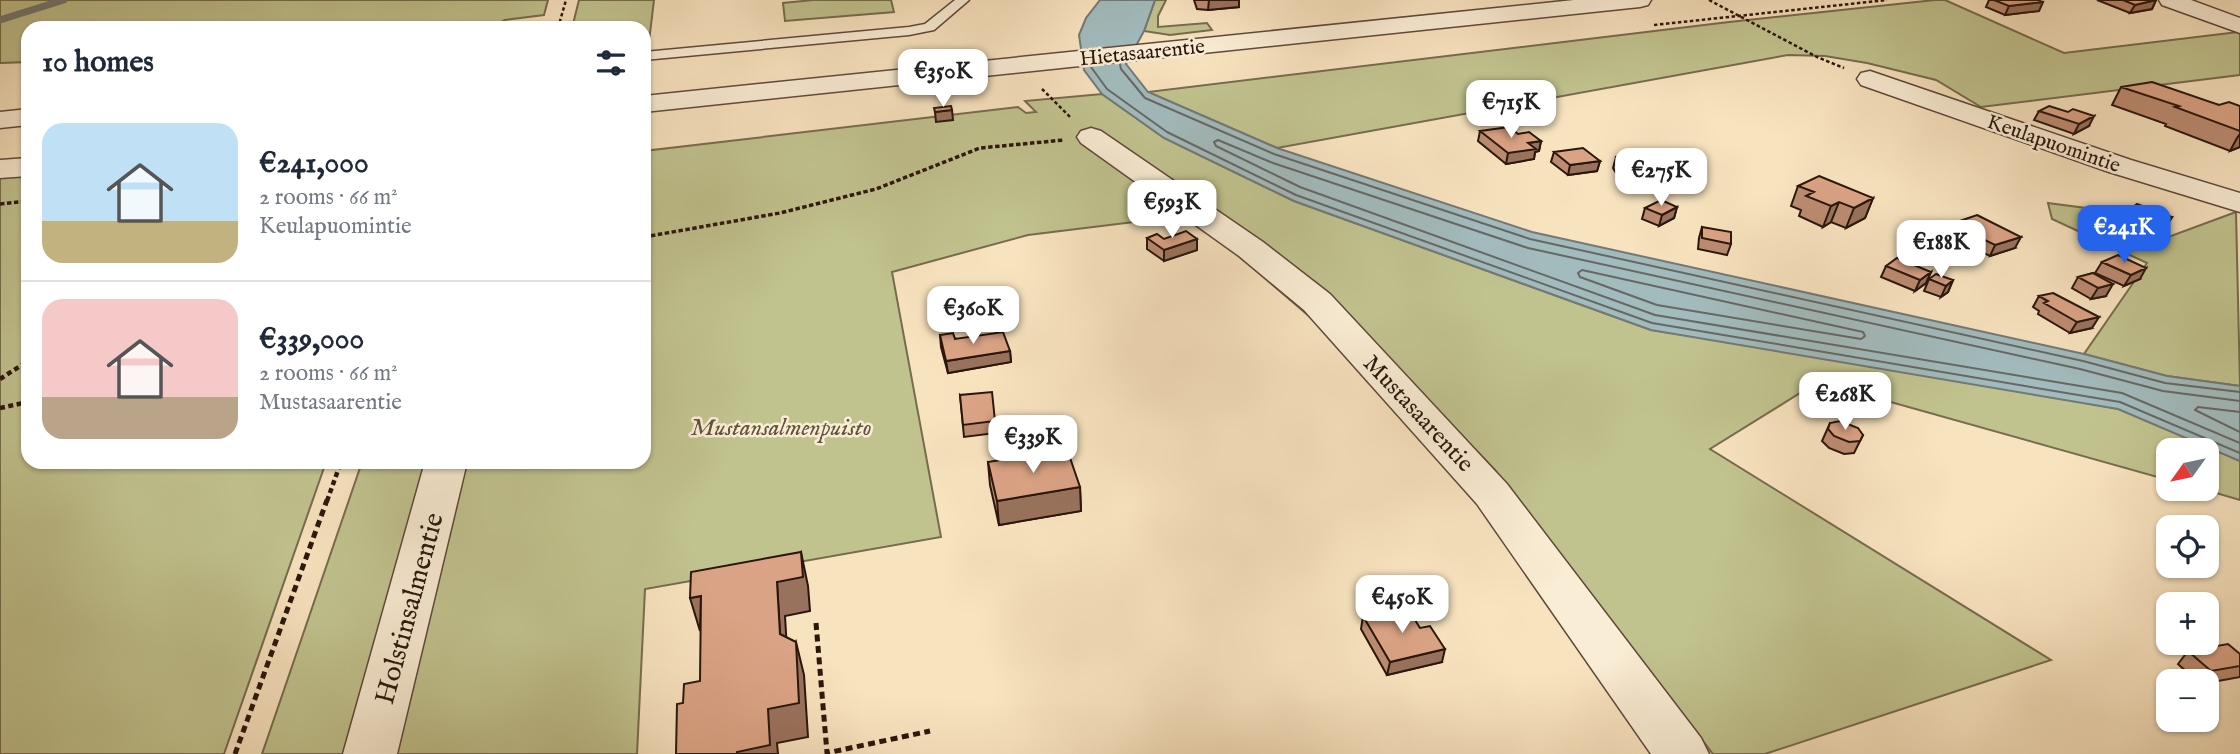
<!DOCTYPE html>
<html lang="en">
<head>
<meta charset="utf-8">
<style>
	:root { --surface:#fff; --page:#f2f2f3; --text:#1f2937; --muted:#747a83; --line:#e0e1e3; --accent:#2563eb }
	body { margin:0; font-family:"IM FELL English",serif; background:var(--page); color:var(--text); height:100vh; display:flex; flex-direction:column; font-size:26px; white-space:nowrap }
	* { box-sizing:border-box; margin:0 }
	p { font-size:23px; color:var(--muted) }
	.icon { flex:none; width:38px; height:38px; fill:none; stroke:currentColor; stroke-width:2; stroke-linecap:round; stroke-linejoin:round }
	.map { position:relative; flex:1; overflow:hidden }
	.sheet { position:absolute; left:21px; top:21px; width:630px; height:448px; display:flex; flex-direction:column; background:var(--surface); border-radius:21px; box-shadow:0 2px 5px #0004 }
	.sheet>* { flex:none }
	.needle { width:46px; rotate:237deg }
	.controls { position:absolute; left:2156px; top:438px; display:grid; gap:14px }
	.controls a { display:grid; place-items:center; width:63px; height:63px; border-radius:14px; background:var(--surface); box-shadow:0 2px 5px #0004; font-size:35px }
	.price { position:absolute; translate:-50% -60px; padding:0 16px; border-radius:14px; background:#fff; color:#222; font-size:23px; line-height:46px; filter:drop-shadow(0 2px 4px #0008) }
	.price::after { content:''; position:absolute; left:50%; top:42px; width:21px; height:16px; margin-left:-10px; background:inherit; clip-path:polygon(0 0,100% 0,50% 100%) }
	.price.active { background:var(--accent); color:#fff }
	ul { padding:0; list-style:none }
	li { display:flex; align-items:center; gap:21px; height:175px; padding:0 21px }
	li+li { border-top:2px solid var(--line) }
	li span { display:grid; place-items:center; flex:none; width:196px; height:140px; border-radius:21px; color:#555 }
	li>.icon { margin-inline-start:auto }
	span .icon { width:84px; height:84px; fill:#fffc; stroke-width:1 }
	li b { font-size:30px }
	h2 { display:flex; justify-content:space-between; align-items:center; height:84px; padding:0 21px; font-size:30px }
	.map>svg:first-child { display:block }
	.green { fill:#c1c38f; stroke:#766c4e; stroke-width:2 }
	.water { fill:#a2bbbd; stroke:#727977; stroke-width:2 }
	.lines { fill:none; stroke-linecap:round; stroke-linejoin:round }
	.shore { stroke:#666865; stroke-width:2 }
	.stream { stroke:#727977; stroke-width:7 }
	.service-casing { stroke:#5e493a; stroke-width:3 }
	.minor-casing { stroke:#5e493a; stroke-width:3 }
	.tertiary-casing { stroke:#5e493a; stroke-width:3 }
	.path-far3 { stroke:#2a160d; stroke-width:2.5; stroke-dasharray:3.5 2.5; stroke-linecap:butt }
	.path-far2 { stroke:#2a160d; stroke-width:3.5; stroke-dasharray:4.5 2.5; stroke-linecap:butt }
	.path-far1 { stroke:#2a160d; stroke-width:4.5; stroke-dasharray:5 3.5; stroke-linecap:butt }
	.path { stroke:#2a160d; stroke-width:5; stroke-dasharray:7 4.5; stroke-linecap:butt }
	.service { fill:#faedd5; fill-rule:evenodd }
	.minor { fill:#faedd5; fill-rule:evenodd }
	.tertiary { fill:#faedd5; fill-rule:evenodd }
	.wall { fill:#bc8c72; stroke:#2a160d; stroke-width:2 }
	.shaded-wall { fill:#99725d; stroke:#2a160d; stroke-width:2 }
	.building { fill:#dba385; stroke:#2a160d; stroke-width:2 }
	.labels { text-anchor:middle; stroke-width:5; stroke-linejoin:round; paint-order:stroke }
	.far-street-label { font-size:21px; fill:#2a160d; stroke:#faedd5 }
	.street-label { font-size:24px; fill:#2a160d; stroke:#faedd5 }
	.park-label { font-size:24px; font-style:italic; fill:#5f533a; stroke:#faedd5 }
	.near-street-label { font-size:28px; fill:#2a160d; stroke:#faedd5 }
</style>
</head>
<body>
<div class="map">
<svg width="2240" height="754" viewBox="0 0 2240 754">
	<rect width="100%" height="100%" fill="#f8e3bf"/>
	<filter id="stains"><feTurbulence type="fractalNoise" baseFrequency=".00286" numOctaves="4"/><feColorMatrix values="0 0 0 0 .2 0 0 0 0 .09 0 0 0 0 .02 0 0 0 .5 -.17"/></filter>
	<radialGradient id="worn" r=".72"><stop offset=".6" stop-color="#630" stop-opacity="0"/><stop offset="1" stop-color="#630" stop-opacity=".3"/></radialGradient>
	<path class="green" d="M0,0H548L544,15L505,20L499,23L501,28H28V62L0,63Z
		M579,0H654L648,50L644,51V28H572Z
		M813,0H891L894,12L785,21L783,3Z
		M1155,0H1166L1158,16V27L1207,23L1212,30L1170,35L1144,31Z
		M1935,0H1945L2064,53L2238,32L2240,33V75L1981,107L1936,80L1867,63L1825,56L1788,55L1277,148L1148,92L1729,22Z
		M1102,94L1164,138L1294,201L1651,330L1853,360L2119,409L2240,461V500L2199,488H2207V450H2168V480L1880,399L1813,385L1710,449L2051,660L1765,754H1713L1495,470L1395,366L1358,358L1191,215L1028,235L892,272L941,537L645,589L637,754H397L467,462H644V151L1018,107L1026,113L1036,112L1025,101Z
		M28,174V462H326L224,754H0V177Z
		M2048,203L2086,208L2163,239L2236,212L2240,386L2167,376L2084,354L2147,263L2052,219Z
		M362,462H427L346,754H262Z"/>
	<path class="water" d="M1100,0H1155L1144,31L1126,64L1148,92L1277,148L1532,232L2084,354L2167,376L2240,386V461L2118,409L1651,330L1294,201L1164,138L1102,94L1084,70L1079,35L1086,18Z"/>
	<g class="lines">
		<path class="shore" d="M1120,64L1121,69L1145,98L1274,154L1530,239L2083,361L2165,383L2240,392
			M1091,67L1107,89L1167,132L1296,195L1652,323L2120,402L2240,453
			M1582,270L1863,332L1865,336L1861,339L1657,305L1580,277L1578,273Z
			M2240,401L2163,391L2080,369L1528,248L1273,163L1218,140L1214,142L1216,146L1300,187L1655,315L2122,393L2240,443
			M2240,412L2198,407L2195,410L2240,432"/>
		<path class="stream" d="M0,20L64,0"/>
		<g class="service-casing">
			<path id="service" d="M955,0H969L934,30L909,35L644,60V52L909,27L925,24Z"/>
		</g>
		<g class="minor-casing">
			<path id="minor" d="M2159,0H2191L2240,18V33L2162,5Z
				M1870,71L2131,160L2240,193V212L2109,172L1861,85L1857,79L1861,73Z
				M28,109V125L0,128V112Z
				M1091,128L1101,131L1263,242L1330,294L1507,484L1701,738L1709,754H1651L1477,504L1304,310L1239,256L1081,143L1077,137L1081,131Z
				M425,462H467L397,754H343Z"/>
		</g>
		<g class="tertiary-casing">
			<path id="tertiary" d="M1574,0H1651L1648,5L1640,7L644,112V96Z
				M28,158V176L0,178V160Z"/>
		</g>
		<path class="path-far3" d="M1709,0L1817,57L1844,68
			M1654,25L1887,0
			M558,28L566,0
			M1042,89L1070,117"/>
		<path class="path-far2" d="M0,204L28,201
			M644,237L780,213L876,189L980,148L1064,140"/>
		<path class="path-far1" d="M0,379L28,361
			M0,408L28,402
			M327,501L341,462"/>
		<path class="path" d="M816,623L827,753L930,731
			M235,754L327,500"/>
		<use href="#service" class="service"/>
		<use href="#minor" class="minor"/>
		<use href="#tertiary" class="tertiary"/>
	</g>
	<path class="wall" d="M1194,0H1239V7L1208,10L1197,9Z
		M1989,0H2037L2039,11L2005,15L1986,7Z
		M2097,0H2156L2152,9L2130,13Z
		M2121,87L2219,105L2240,106V147L2230,151L2165,126L2166,124L2112,105Z
		M2039,111L2068,112L2089,126L2074,134L2034,120Z
		M1480,131L1518,134L1541,141L1539,151L1535,152L1534,159L1506,164L1478,141Z
		M1554,152L1600,161L1597,171L1568,175L1551,162Z
		M1616,157L1641,164L1638,175L1628,177L1616,173L1613,168Z
		M1798,186L1873,198L1865,218L1846,228L1831,222L1823,227L1799,216L1801,210L1791,206Z
		M1677,207L1674,218L1659,226L1642,219L1645,208Z
		M2128,211L2172,217L2166,227L2157,234L2122,221Z
		M1951,224L2015,248L1990,256L1946,235Z
		M1702,227L1731,244L1727,255L1698,249L1699,238Z
		M1147,238L1164,239H1197V250L1164,261L1147,249Z
		M2102,262L2140,279L2124,286L2095,273Z
		M1886,266L1931,272L1926,283L1915,291L1881,277Z
		M2093,273L2106,296L2091,299L2072,288L2078,277Z
		M1929,279L1953,280L1948,292L1941,297L1924,291Z
		M2039,296L2092,328L2070,333L2038,314L2039,311L2033,307Z
		M940,335L1010,351L1011,362L948,373L941,347Z
		M960,395L995,421L996,433L964,437Z
		M1830,423L1863,435L1854,453L1844,454L1829,448L1822,441Z
		M988,462L1080,487L1081,511L999,525L990,485Z
		M1363,616L1420,628L1442,662L1387,675L1361,629Z
		M2188,651L2240,654V677L2207,683V681H2197L2178,664Z"/>
	<path class="shaded-wall" d="M1209,0H1239V7L1208,10Z
		M2156,0L2152,9L2130,13L2135,5Z
		M2043,2L2039,11L2005,15L2009,6Z
		M952,110L953,120L936,122L935,112Z
		M2094,116L2089,126L2074,134L2079,124Z
		M2240,134V147L2230,151L2237,138Z
		M1541,141L1539,151L1535,152L1534,159L1506,164L1508,153L1528,143Z
		M1600,161L1597,171L1568,175L1570,165Z
		M1641,164L1638,175L1628,177L1631,167Z
		M1873,198L1865,218L1846,228L1854,208Z
		M1839,202L1831,222L1823,227L1831,206Z
		M1677,207L1674,218L1659,226L1662,215Z
		M2172,217L2166,227L2157,234L2164,223Z
		M2021,237L2015,248L1990,256L1995,245Z
		M1197,239V250L1164,261V250Z
		M2146,268L2140,279L2124,286L2131,275Z
		M1931,272L1926,283L1915,291L1920,280Z
		M1953,280L1948,292L1941,297L1946,286Z
		M2113,284L2106,296L2091,299L2098,288Z
		M2099,317L2092,328L2070,333L2077,322Z
		M1010,351L1011,362L948,373L946,361Z
		M1080,487L1081,511L999,525L997,501Z
		M801,552L808,586L810,611L785,616L788,667L780,634L777,582Z
		M701,596L700,631L690,598Z
		M796,642L804,675L808,737L777,743L778,754H737V752L768,709Z
		M1445,649L1442,662L1387,675L1390,662Z"/>
	<path class="building" d="M1994,0H2037L2043,2L2009,6Z
		M2123,0H2156L2135,5Z
		M2152,82L2219,105L2229,102L2240,106V131L2175,107L2179,106L2121,87Z
		M951,106L952,110L935,112L934,108Z
		M2049,106L2068,112L2073,109L2094,116L2079,124L2039,111Z
		M1509,127L1518,134L1529,132L1541,141L1528,143L1536,149L1508,153L1480,131Z
		M1583,148L1600,161L1570,165L1554,152Z
		M1626,155L1638,159L1641,164L1631,167L1618,163L1616,157Z
		M1819,176L1873,198L1854,208L1839,202L1831,206L1806,196L1814,192L1798,186Z
		M1661,200L1677,207L1662,215L1645,208Z
		M2137,204L2172,217L2164,223L2128,211Z
		M1977,215L2021,237L1995,245L1951,224Z
		M1702,227L1731,232V244L1702,238Z
		M1186,231L1197,239L1164,250L1147,238L1157,234L1164,239Z
		M2118,255L2146,268L2131,275L2102,262Z
		M1897,258L1931,272L1920,280L1886,266Z
		M2093,273L2113,284L2098,288L2078,277Z
		M1936,274L1953,280L1946,286L1929,279Z
		M2053,293L2099,317L2077,322L2044,303L2048,301L2039,296Z
		M1003,332L1010,351L946,361L940,335L953,333L955,339Z
		M992,392L995,421L963,425L960,395Z
		M1840,421L1858,428L1863,435L1860,441L1849,442L1834,436L1828,429L1830,423Z
		M1067,449L1080,487L997,501L988,462Z
		M801,552L803,577L777,582L780,634L796,642L799,703L768,709L770,745L737,752V754H676L677,704L683,703L684,684L700,681L701,596L690,598L691,572Z
		M1407,607L1420,628L1430,626L1445,649L1390,662L1363,616Z
		M2228,644L2240,654V666L2211,671L2188,651Z"/>
	<g class="labels">
		<g class="far-street-label">
			<text transform="translate(1142 52) rotate(-6)" y="7">Hietasaarentie</text>
			<text transform="translate(2054 143) rotate(19)" y="7">Keulapuomintie</text>
		</g>
		<g class="street-label">
			<text transform="translate(1419 413) rotate(47)" y="8">Mustasaarentie</text>
		</g>
		<g class="park-label">
			<text x="781" y="435">Mustansalmenpuisto</text>
		</g>
		<g class="near-street-label">
			<text transform="translate(408 608) rotate(-75)" y="10">Holstinsalmentie</text>
		</g>
	</g>
	<rect width="100%" height="100%" filter="url(#stains)"/>
	<rect width="100%" height="100%" fill="url(#worn)"/>
</svg>
<div class="controls">
<a><svg class="needle" viewBox="-14 -14 28 28"><path d="M0-13l5 13h-10z" fill="#e53935"/><path d="M0 13l5-13h-10z" fill="#747a83"/></svg></a>
<a><svg class="icon" aria-label="locate" viewBox="0 0 24 24"><circle cx="12" cy="12" r="6"/><path d="M12 2v4M12 18v4M2 12h4M18 12h4"/></svg></a>
<a>+</a>
<a>−</a>
</div>
<b class="price" style="left:943px;top:109px">€350K</b>
<b class="price" style="left:1511px;top:140px">€715K</b>
<b class="price" style="left:1661px;top:208px">€275K</b>
<b class="price" style="left:1172px;top:240px">€593K</b>
<b class="price active" style="left:2124px;top:265px">€241K</b>
<b class="price" style="left:1941px;top:280px">€188K</b>
<b class="price" style="left:973px;top:346px">€360K</b>
<b class="price" style="left:1845px;top:432px">€268K</b>
<b class="price" style="left:1033px;top:475px">€339K</b>
<b class="price" style="left:1402px;top:635px">€450K</b>
<section class="sheet">
<h2>10 homes<svg class="icon" aria-label="filters" viewBox="0 0 24 24"><path d="M4 7h16M4 17h16"/><circle cx="9" cy="7" r="2"/><circle cx="15" cy="17" r="2"/></svg></h2>
<ul>
<li><span style="background:linear-gradient(#bfe0f5 70%,#c2b280 0)"><svg class="icon" aria-label="home" viewBox="0 0 24 24"><path d="M3 11l9-7 9 7M6 9v11h12V9"/></svg></span><div><b>€241,000</b><p>2 rooms · 66 m²</p><p>Keulapuomintie</p></div></li>
<li><span style="background:linear-gradient(#f6c9c9 70%,#b9a48a 0)"><svg class="icon" aria-label="home" viewBox="0 0 24 24"><path d="M3 11l9-7 9 7M6 9v11h12V9"/></svg></span><div><b>€339,000</b><p>2 rooms · 66 m²</p><p>Mustasaarentie</p></div></li>
</ul>
</section>
</div>
</body>
</html>
